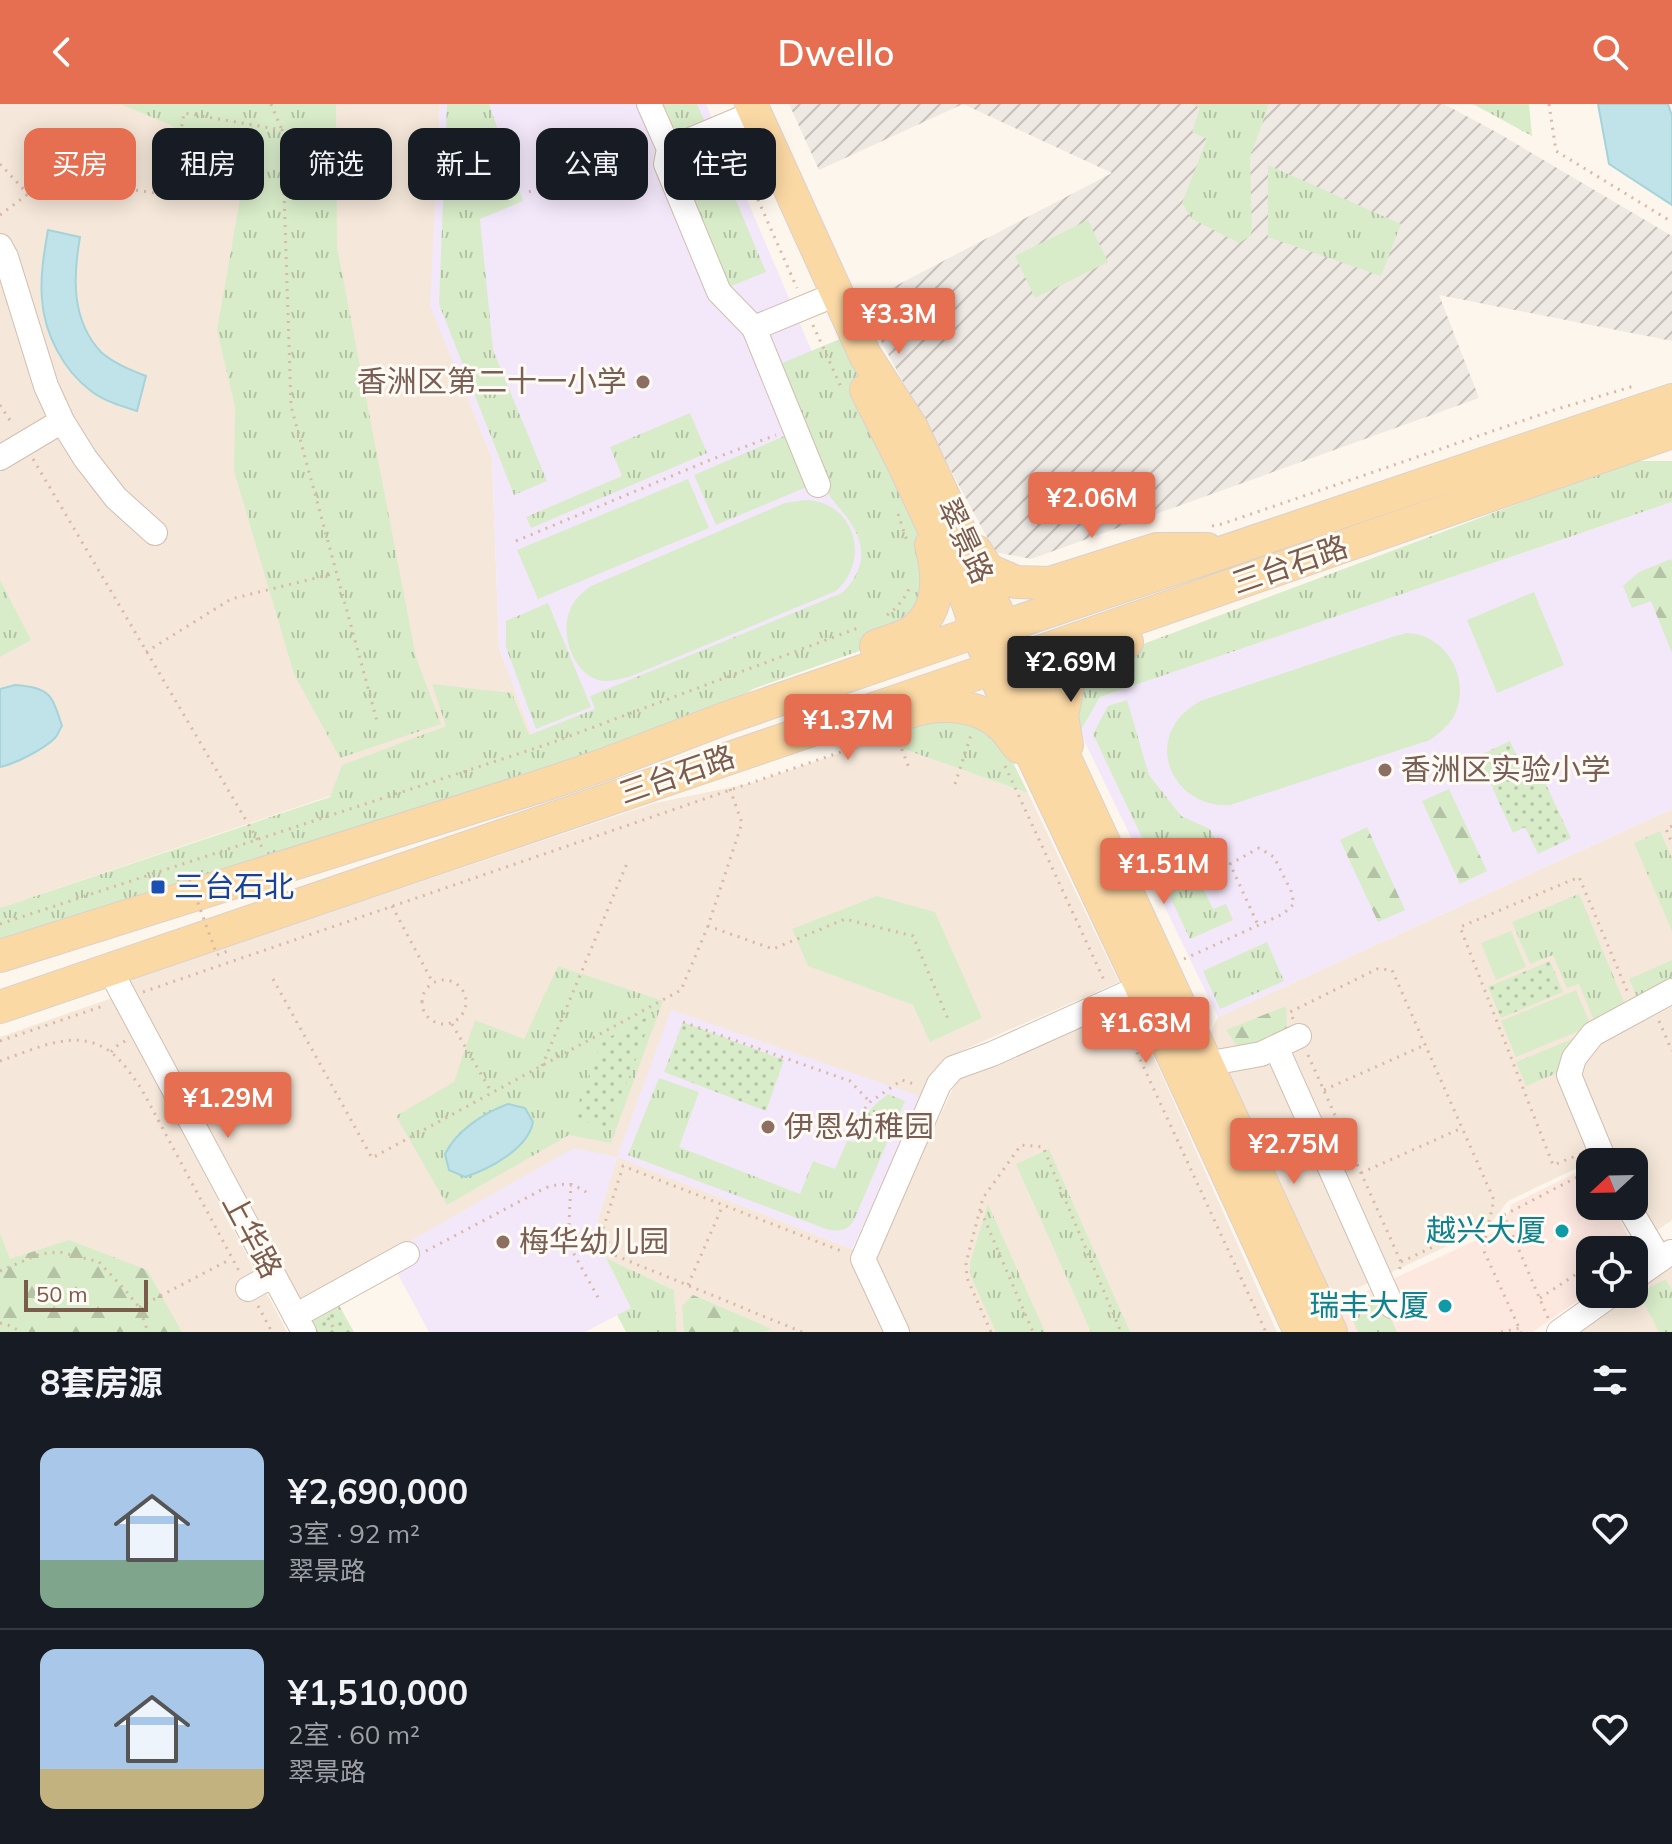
<!DOCTYPE html>
<html lang="zh">
<head>
<meta charset="utf-8">
<style>
	:root { --surface:#171b24; --page:#242831; --text:#f1f3f6; --muted:#9ea1a6; --line:#363941; --accent:#e76f51 }
	body { margin:0; font-family:Mulish,"Noto Sans SC",sans-serif; background:var(--page); color:var(--text); height:100vh; display:flex; flex-direction:column; font-size:30px; white-space:nowrap }
	* { box-sizing:border-box; margin:0 }
	p { font-size:26px; color:var(--muted) }
	.icon { flex:none; width:44px; height:44px; fill:none; stroke:currentColor; stroke-width:2; stroke-linecap:round; stroke-linejoin:round }
	.map { position:relative; height:1228px; overflow:hidden }
	.details { display:flex; flex-direction:column; background:var(--surface); flex:1 }
	.details>* { flex:none }
	.top-card { position:absolute; left:24px; top:24px; width:800px; height:72px; display:flex; gap:16px }
	.needle { width:52px; rotate:248deg }
	.controls { position:absolute; left:1576px; top:1044px; display:grid; gap:16px }
	.controls a { display:grid; place-items:center; width:72px; height:72px; border-radius:16px; background:var(--surface); box-shadow:0 4px 20px #0003; font-size:40px }
	.scale { position:absolute; left:24px; bottom:20px; width:124px; box-sizing:border-box; padding-left:8px; border:4px solid #7a5c4d; border-top:0; font-size:22px; line-height:28px; white-space:nowrap; color:#7a5c4d; -webkit-text-stroke:6px #fffaf3; paint-order:stroke }
	.price { position:absolute; translate:-50% -68px; padding:0 18px; border-radius:8px; background:var(--accent); color:#fff; font-size:26px; line-height:52px; filter:drop-shadow(0 2px 4px #0008) }
	.price::after { content:''; position:absolute; left:50%; top:48px; width:24px; height:18px; margin-left:-12px; background:inherit; clip-path:polygon(0 0,100% 0,50% 100%) }
	.price.current { background:#222; color:#fff }
	ul { padding:0; list-style:none }
	li { display:flex; align-items:center; gap:24px; height:200px; padding:0 40px }
	li+li { border-top:2px solid var(--line) }
	li span { display:grid; place-items:center; flex:none; width:224px; height:160px; border-radius:16px; color:#555 }
	li>.icon { margin-inline-start:auto }
	span .icon { width:96px; height:96px; fill:#fffc; stroke-width:1 }
	li b { font-size:34px }
	h2 { display:flex; justify-content:space-between; align-items:center; height:96px; padding:0 40px; font-size:34px }
	.chip { padding:0 28px; border-radius:16px; background:var(--surface); box-shadow:0 4px 20px #0003; font-size:28px; line-height:72px }
	.chip.current { background:var(--accent); color:#fff }
	header { display:flex; justify-content:space-between; align-items:center; height:104px; padding:0 40px; background:var(--accent); color:#fff; font-size:36px; font-weight:600 }
	.map>svg:first-child { display:block }
	.residential { fill:#f5e8da }
	.commercial { fill:#fde8e0 }
	.industrial { fill:url(#industrial-furrows) }
	.education { fill:#f3e8fa }
	.grass { fill:url(#grass-tufts) }
	.forest { fill:url(#forest-firs) }
	.park { fill:url(#park-dots) }
	.garden { fill:#d8ecc9 }
	.water { fill:#bfe3e8; stroke:#a5d3da; stroke-width:2 }
	.lines { fill:none; stroke-linecap:round; stroke-linejoin:round }
	.minor-casing { stroke:#d1beb0; stroke-width:26 }
	.major-casing { stroke:#dad1cd; stroke-width:34 }
	.path { stroke:#d9b8a5; stroke-width:3; stroke-dasharray:2 6; stroke-linecap:butt }
	.minor { stroke:#fff; stroke-width:24 }
	.major { stroke:#fbd9a5; stroke-width:32 }
	.path-bridge { stroke:#d9b8a5; stroke-width:3; stroke-dasharray:2 6; stroke-linecap:butt }
	.education-dot { fill:#8d6e63; stroke:#fffaf3; stroke-width:3 }
	.transit-dot { fill:#1a4fb4; stroke:#fffaf3; stroke-width:3 }
	.culture-dot { fill:#0f9aa8; stroke:#fffaf3; stroke-width:3 }
	.labels { text-anchor:middle; stroke-width:6; stroke-linejoin:round; paint-order:stroke }
	.education-label { font-size:30px; fill:#785e54; stroke:#fffaf3; text-anchor:start }
	.street-label { font-size:30px; fill:#7a5c4d; stroke:#fffaf3 }
	.transit-label { font-size:30px; fill:#164399; stroke:#fffaf3; text-anchor:start }
	.culture-label { font-size:30px; fill:#0d838f; stroke:#fffaf3; text-anchor:end }
</style>
</head>
<body>
<header><svg class="icon" aria-label="back" viewBox="0 0 24 24"><path d="M15 5l-7 7 7 7"/></svg>Dwello<svg class="icon" aria-label="search" viewBox="0 0 24 24"><circle cx="10" cy="10" r="6"/><path d="M15 15l6 6"/></svg></header>
<div class="map">
<svg width="1672" height="1228" viewBox="0 0 1672 1228">
	<defs>
		<pattern id="industrial-furrows" width="10" height="10" patternUnits="userSpaceOnUse" patternTransform="scale(2)"><rect width="10" height="10" fill="#efe9e4"/><path d="M-1 1l2-2M0 10L10 0M9 11l2-2" fill="none" stroke="#c7c0bb"/></pattern>
		<pattern id="grass-tufts" width="24" height="20" patternUnits="userSpaceOnUse" patternTransform="scale(2)"><rect width="24" height="20" fill="#d8ecc9"/><path d="M3 7l-1-3M5 7V3M7 7l1-3M15 17l-1-3M17 17v-4M19 17l1-3" fill="none" stroke="#b4c2a5"/></pattern>
		<pattern id="forest-firs" width="22" height="20" patternUnits="userSpaceOnUse" patternTransform="scale(2)"><rect width="22" height="20" fill="#d8ecc9"/><path d="M5 1l3.5 6h-7zM16 11l3.5 6h-7z" fill="#b4c2a5"/></pattern>
		<pattern id="park-dots" width="8" height="8" patternUnits="userSpaceOnUse" patternTransform="scale(2)"><rect width="8" height="8" fill="#d8ecc9"/><path d="M2 2h.1M6 6h.1" fill="none" stroke="#b4c2a5" stroke-width="1.8" stroke-linecap="round"/></pattern>
	</defs>
	<rect width="100%" height="100%" fill="#fdf6ec"/>
	<path class="residential" d="M0,0H440L431,202L492,354L499,544L534,636L330,692L0,804Z
		M878,636L1028,689L1119,878L945,954L922,993L618,1053L852,1145L874,1151L958,974L1130,900L1277,1228H677L674,1186L606,1154L595,1126L617,1053L387,1150L297,1199L125,877L655,699L752,679Z
		M1672,705V1116L1636,1142L1617,1102H1634V1058H1596L1594,1056L1508,1097L1488,1123L1332,1196L1210,930L1218,913Z
		M112,894L287,1228H0V933Z
		M1672,1147V1228H1566L1612,1190H1634V1174Z"/>
	<path class="commercial" d="M1590,1062V1102H1613L1638,1154L1634,1157V1146H1590V1188L1533,1228H1347L1335,1202L1502,1124L1512,1100Z"/>
	<path class="industrial" d="M789,0H1444L1498,29L1672,132V237L1439,191L1479,294L1031,455L995,448L861,200L1112,69L963,0L819,66Z"/>
	<path class="education" d="M440,0H706L881,409L876,497L534,636L499,544L492,354L430,202Z
		M1672,398V705L1218,913L1080,628L1100,593Z
		M671,906L922,993L852,1145L617,1053L595,1126L606,1154L631,1204L585,1228H429L387,1150L574,1044L617,1053Z"/>
	<path class="grass" d="M120,0H336L337,143L416,553L441,620L340,654L294,570L234,367L235,303L217,226L243,78L183,67L173,22Z
		M447,0H489L523,97L480,115L493,246L547,377L514,391L439,200Z
		M655,0H697L705,18L670,34Z
		M1192,0H1269L1250,54L1252,131L1239,139L1192,115L1182,99L1207,35L1192,28L1200,4Z
		M1473,0H1529L1532,32Z
		M713,42L766,168L729,183L677,58Z
		M1268,61L1401,120L1381,172L1268,133Z
		M840,235L903,359L936,466L904,531L753,585L678,631L0,851V804L330,693L342,661L446,622L432,580L512,589L529,631L595,605L590,592L842,489C853,478 863,463 861,446C858,418 836,405 824,383C817,371 813,356 807,343C796,316 786,289 775,262Z
		M690,309L707,349L531,424L526,413L622,372L610,343Z
		M787,331L809,382L716,421L694,371Z
		M1632,357H1672V398L1100,593L1080,628L1075,586L1098,557Z
		M0,476L31,536L0,553Z
		M548,499L591,603L536,625L506,543V517Z
		M1127,596L1149,671L1181,712L1210,725L1220,747L1192,761L1213,805L1226,800L1233,816L1190,835L1093,630L1108,602Z
		M927,611H948L1000,632L1028,689L878,636L890,623Z
		M1660,727L1672,754V827L1634,739Z
		M1579,790L1627,905L1595,919L1579,880L1567,884L1553,851L1530,860L1512,818Z
		M1267,838L1284,877L1220,905L1203,867Z
		M1672,856V880L1639,898L1629,875Z
		M558,862L663,897L611,1039L569,1031L447,1101L396,1012L454,978L475,916L524,935Z
		M1582,931L1564,966L1526,982L1516,958Z
		M659,974L699,988L679,1043L800,1090L813,1057L835,1065L847,1037L854,1038C863,1029 863,1019 869,1008C873,1001 882,995 888,990L905,997L853,1118C846,1127 840,1127 829,1126L628,1051Z
		M1049,1045L1130,1228H1091L1016,1060Z
		M988,1100L1045,1228H996L971,1173L970,1159Z
		M606,1154L674,1186L677,1228H626L617,1211L631,1204Z
		M1666,1175L1672,1186V1228H1659L1639,1189Z
		M1380,1190L1397,1228H1358L1348,1206Z"/>
	<path class="forest" d="M1671,455L1672,458V549L1651,497L1632,504L1623,482L1639,468Z
		M1449,685L1487,767L1460,780L1422,697Z
		M1367,723L1405,806L1378,818L1340,736Z
		M1286,902L1287,926L1239,945L1226,926Z
		M0,1129L10,1155L69,1136L147,1166L182,1228H0Z
		M693,1191L772,1225L763,1228H684L682,1202Z"/>
	<path class="park" d="M1510,637L1522,663L1535,657L1571,734L1538,750L1525,723L1513,729L1478,652Z
		M1550,857L1563,888L1501,914L1488,883Z
		M653,910L609,1026L573,1013L602,937Z
		M683,918L784,956L766,1007L664,968Z
		M336,1196L354,1228H311L303,1213Z"/>
	<path class="garden" d="M1088,116L1108,158L1035,194L1015,152Z
		M688,375L709,424L538,495L517,446Z
		M805,396C854,397 872,455 836,487L629,573C619,575 608,579 598,576C572,568 560,528 570,506C574,495 582,489 591,482L785,399Z
		M1534,488L1564,561L1497,589L1467,516Z
		M1407,529C1415,530 1424,531 1431,536C1458,551 1468,588 1453,614C1447,623 1438,630 1430,636L1230,701C1182,705 1147,652 1180,613C1185,607 1193,602 1200,597L1395,532Z
		M877,792L935,808L982,914L930,938L913,901L808,862L792,825Z
		M1511,827L1526,863L1496,876L1481,839Z
		M1576,886L1591,922L1516,953L1501,917Z"/>
	<path class="water" d="M1598,0H1668L1672,12V101L1609,60Z
		M48,126L80,133C73,173 71,216 101,248C113,259 131,266 146,272L137,307C121,302 104,297 91,287C63,266 44,229 42,195C40,172 44,149 48,126Z
		M15,581C50,583 52,591 62,622C59,626 58,631 55,634C44,645 15,660 0,663V585Z
		M508,1000L525,1004L533,1018C528,1045 489,1065 465,1073L449,1066L445,1050C457,1026 484,1009 508,1000Z"/>
	<g class="lines">
		<g class="minor-casing">
			<path id="minor" d="M649,0L669,45
				M740,15L669,45L666,60L719,188L754,224
				M0,142L6,153L46,282L62,317L0,354
				M62,317L85,354L116,394L155,429
				M818,381L754,224L822,196
				M110,866L304,1228
				M1276,943L1392,1202
				M1206,960L1261,950L1299,932
				M1605,1058L1569,971L1574,954L1593,930L1672,887
				M1628,1102L1660,1156
				M1634,1174L1671,1148
				M248,1185L273,1171
				M295,1212L407,1150
				M897,1228L863,1155L939,980L953,964L992,950L1141,883
				M1559,1228L1612,1190"/>
		</g>
		<g class="major-casing">
			<path id="major" d="M751,0L865,251L912,324L1331,1228
				M866,286L903,359L966,494L977,527L1001,585L1143,887L1300,1228
				M976,447L988,466L1016,478L1050,479L1157,445H1207
				M876,542C886,538 896,535 906,531C941,512 940,475 931,441
				M909,608C938,598 978,599 1002,622C1008,628 1013,636 1019,643
				M1067,641L1062,612L1069,576L1091,552L1127,538
				M0,852L544,681L606,660L726,614L958,534L977,527L1005,522L1672,296
				M0,903L973,571L1672,328"/>
		</g>
		<path class="path" d="M271,0L282,26
			M1549,0L1556,47L1672,118
			M732,37L797,184
			M0,60L28,90
			M529,88L631,45H646
			M0,111L28,90L98,81L170,91L184,9L282,26L291,302L377,617
			M813,221L841,283
			M0,301L13,321
			M33,355L263,745
			M898,410L907,437
			M1212,422L1222,420L1554,306L1634,282
			M516,437L710,356L776,331
			M887,511C899,502 906,493 911,480
			M146,548L231,495L336,469
			M896,630L909,664
			M1005,662L1104,876
			M955,680L971,631
			M730,685L742,719L708,822L773,845L845,815L913,832L948,915
			M1672,722L1666,725L1672,739
			M392,802L433,879
			M0,820L551,639L858,524
			M1184,855L1283,810L1294,800L1291,787L1274,753L1259,744L1230,760L1258,821
			M273,875L372,1054L681,886L708,822
			M422 898a22 22 0 1 1 44 0a22 22 0 1 1-44 0Z
			M143,888L896,629
			M1120,912L1266,1228
			M1293,915L1290,908L1377,865L1392,866L1494,1096L1483,1145L1521,1228
			M1659,917L1672,947
			M683,918L850,977L870,998
			M452,920L492,989
			M0,937L106,901
			M111,948L118,941L127,936
			M1308,951L1401,1158L1399,1168
			M0,957C36,945 79,921 113,950C124,959 132,972 141,984L239,1167
			M542,962L628,757
			M1324,986L1425,941
			M852,1034L863,1007L870,998L902,976L917,981
			M1581,1050L1553,1061L1460,823L1579,773L1628,889
			M1361,1069L1462,1024
			M571,1079L568,1139L600,1197
			M981,1107L1033,1228
			M1613,1146L1624,1139L1620,1131
			M426,1147L545,1084C563,1078 574,1079 589,1090
			M1401,1158L1488,1117
			M0,1167L40,1150L60,1148L99,1158L126,1187L139,1203L148,1228
			M688,1181L723,1101
			M1540,1194L1590,1161
			M258,1202L272,1228
			M139,1203L231,1155
			M328,1214L336,1228
			M1548,1214L1504,1111L1589,1067
			M0,1219L8,1221L22,1228
			M802,1228L614,1151L603,1125L623,1062L844,1148
			M991,1228L967,1174L966,1159L983,1094L1021,1041L1043,1043L1121,1228
			M1501,1228L1520,1224"/>
		<use href="#minor" class="minor"/>
		<use href="#major" class="major"/>
		<path class="path-bridge" d="M177,776L188,772L217,851L228,847"/>
	</g>
	<g class="education-dot">
		<circle cx="643" cy="278" r="8"/>
		<circle cx="1385" cy="666" r="8"/>
		<circle cx="768" cy="1023" r="8"/>
		<circle cx="503" cy="1138" r="8"/>
	</g>
	<rect class="transit-dot" x="150" y="775" width="16" height="16" rx="4"/>
	<g class="culture-dot">
		<circle cx="1562" cy="1127" r="8"/>
		<circle cx="1445" cy="1202" r="8"/>
	</g>
	<g class="labels">
		<g class="education-label">
			<text x="627" y="288" text-anchor="end">香洲区第二十一小学</text>
			<text x="1401" y="676">香洲区实验小学</text>
			<text x="784" y="1033">伊恩幼稚园</text>
			<text x="519" y="1148">梅华幼儿园</text>
		</g>
		<g class="street-label">
			<text transform="translate(965 437) rotate(65)" y="10">翠景路</text>
			<text transform="translate(1290 461) rotate(-19)" y="10">三台石路</text>
			<text transform="translate(677 671) rotate(-19)" y="10">三台石路</text>
			<text transform="translate(252 1132) rotate(62)" y="10">上华路</text>
		</g>
		<g class="transit-label">
			<text x="174" y="793">三台石北</text>
		</g>
		<g class="culture-label">
			<text x="1546" y="1137">越兴大厦</text>
			<text x="1429" y="1212">瑞丰大厦</text>
		</g>
	</g>
</svg>
<div class="controls">
<a><svg class="needle" viewBox="-14 -14 28 28"><path d="M0-13l5 13h-10z" fill="#e53935"/><path d="M0 13l5-13h-10z" fill="#9ea1a6"/></svg></a>
<a><svg class="icon" aria-label="locate" viewBox="0 0 24 24"><circle cx="12" cy="12" r="6"/><path d="M12 2v4M12 18v4M2 12h4M18 12h4"/></svg></a>
</div>
<div class="scale">50 m</div>
<b class="price" style="left:899px;top:252px">¥3.3M</b>
<b class="price" style="left:1092px;top:436px">¥2.06M</b>
<b class="price current" style="left:1071px;top:600px">¥2.69M</b>
<b class="price" style="left:848px;top:658px">¥1.37M</b>
<b class="price" style="left:1164px;top:802px">¥1.51M</b>
<b class="price" style="left:1146px;top:961px">¥1.63M</b>
<b class="price" style="left:228px;top:1036px">¥1.29M</b>
<b class="price" style="left:1294px;top:1082px">¥2.75M</b>
<div class="top-card">
<a class="chip current">买房</a>
<a class="chip">租房</a>
<a class="chip">筛选</a>
<a class="chip">新上</a>
<a class="chip">公寓</a>
<a class="chip">住宅</a>
</div>
</div>
<section class="details">
<h2>8套房源<svg class="icon" aria-label="filters" viewBox="0 0 24 24"><path d="M4 7h16M4 17h16"/><circle cx="9" cy="7" r="2"/><circle cx="15" cy="17" r="2"/></svg></h2>
<ul>
<li><span style="background:linear-gradient(#a9c7e8 70%,#7fa58c 0)"><svg class="icon" aria-label="home" viewBox="0 0 24 24"><path d="M3 11l9-7 9 7M6 9v11h12V9"/></svg></span><div><b>¥2,690,000</b><p>3室 · 92 m²</p><p>翠景路</p></div><svg class="icon" aria-label="heart" viewBox="0 0 24 24"><path d="M12 20l-8-8c-3-5 5-10 8-4 3-6 11-1 8 4z"/></svg></li>
<li><span style="background:linear-gradient(#a9c7e8 75%,#c2b280 0)"><svg class="icon" aria-label="home" viewBox="0 0 24 24"><path d="M3 11l9-7 9 7M6 9v11h12V9"/></svg></span><div><b>¥1,510,000</b><p>2室 · 60 m²</p><p>翠景路</p></div><svg class="icon" aria-label="heart" viewBox="0 0 24 24"><path d="M12 20l-8-8c-3-5 5-10 8-4 3-6 11-1 8 4z"/></svg></li>
</ul>
</section>
</body>
</html>
